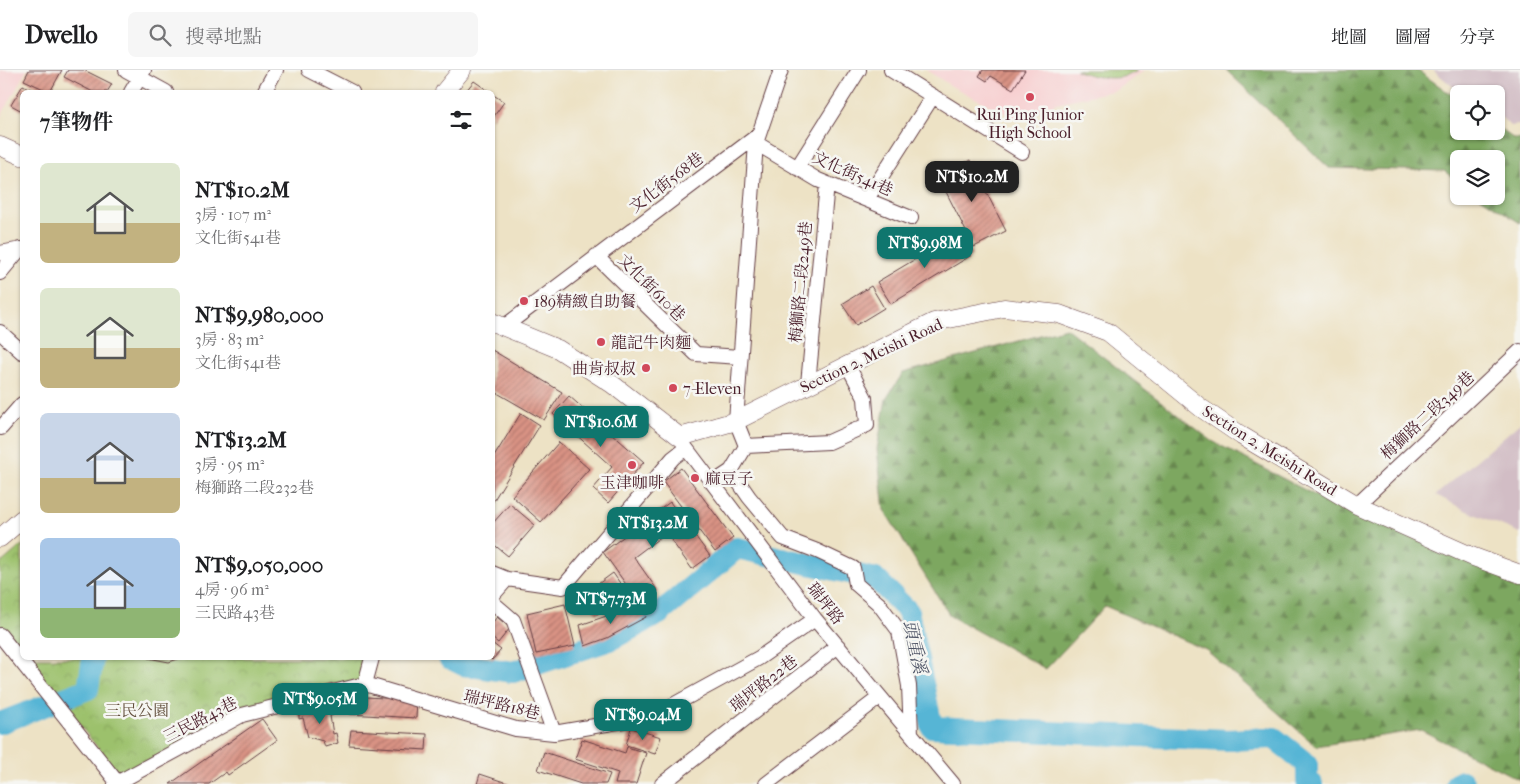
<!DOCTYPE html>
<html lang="zh-TW">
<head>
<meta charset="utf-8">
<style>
	:root { --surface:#fff; --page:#f6f6f6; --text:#202124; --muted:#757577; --line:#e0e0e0; --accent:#0f766e }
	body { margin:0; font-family:"IM FELL French Canon","Noto Serif TC",serif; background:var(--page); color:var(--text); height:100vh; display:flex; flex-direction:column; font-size:19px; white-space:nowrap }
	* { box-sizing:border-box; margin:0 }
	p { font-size:16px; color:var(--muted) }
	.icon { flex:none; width:28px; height:28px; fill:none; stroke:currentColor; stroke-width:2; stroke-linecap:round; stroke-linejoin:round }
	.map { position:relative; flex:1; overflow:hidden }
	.panel { position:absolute; left:20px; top:20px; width:475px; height:570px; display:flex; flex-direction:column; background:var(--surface); border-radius:8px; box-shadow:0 1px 4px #0004 }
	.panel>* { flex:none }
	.buttons { position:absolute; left:1450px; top:15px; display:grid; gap:10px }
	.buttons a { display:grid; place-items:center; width:55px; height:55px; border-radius:8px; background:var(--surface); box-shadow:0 1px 4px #0004; font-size:25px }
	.price { position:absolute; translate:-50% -42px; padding:0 11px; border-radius:10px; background:var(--accent); color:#fff; font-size:16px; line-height:32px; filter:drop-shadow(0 1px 2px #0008) }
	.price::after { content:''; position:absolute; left:50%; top:30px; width:15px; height:11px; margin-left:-8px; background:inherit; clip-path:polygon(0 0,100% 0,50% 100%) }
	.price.current { background:#222; color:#fff }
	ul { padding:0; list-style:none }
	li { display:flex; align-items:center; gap:15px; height:125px; padding:0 20px }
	li span { display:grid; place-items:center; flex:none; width:140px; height:100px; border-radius:8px; color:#555 }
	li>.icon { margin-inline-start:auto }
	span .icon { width:60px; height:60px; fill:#fffc; stroke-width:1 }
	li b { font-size:21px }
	h2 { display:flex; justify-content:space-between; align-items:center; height:60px; padding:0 20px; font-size:21px }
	header { display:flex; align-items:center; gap:30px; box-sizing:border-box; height:70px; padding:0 25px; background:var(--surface); border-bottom:1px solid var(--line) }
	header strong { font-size:24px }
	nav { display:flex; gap:28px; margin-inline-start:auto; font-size:18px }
	.search { width:350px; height:45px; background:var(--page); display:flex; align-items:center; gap:12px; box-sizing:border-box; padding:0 18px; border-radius:8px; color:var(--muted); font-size:19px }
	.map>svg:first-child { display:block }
	.built { fill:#f7cfd0 }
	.industrial { fill:#d2bdc5 }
	.green { fill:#9cc16c; stroke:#73704c }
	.forest { fill:url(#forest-firs); stroke:#646346 }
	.park { fill:url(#park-crowns); stroke:#73704c }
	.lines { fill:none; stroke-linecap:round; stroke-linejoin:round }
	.river { stroke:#56b5d5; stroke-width:22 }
	.building { fill:url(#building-hatch) }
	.minor-casing { stroke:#623c42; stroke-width:16 }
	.tertiary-casing { stroke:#623c42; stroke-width:19 }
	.minor { stroke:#fff; stroke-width:14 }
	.tertiary { stroke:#fff; stroke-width:18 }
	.poi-dot { fill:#d1495b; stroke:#f6f6f2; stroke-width:2 }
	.labels { text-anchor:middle; stroke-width:5; stroke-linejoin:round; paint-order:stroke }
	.poi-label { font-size:16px; fill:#4a1f2b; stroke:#f6f6f2; text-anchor:start }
	.street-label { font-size:16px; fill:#4a1f2b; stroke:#f6f6f2 }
	.park-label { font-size:16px; fill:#63503e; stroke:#f6f6f2 }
	.water-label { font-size:18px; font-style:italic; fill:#4e5466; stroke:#f6f6f2 }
</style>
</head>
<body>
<header>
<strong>Dwello</strong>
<div class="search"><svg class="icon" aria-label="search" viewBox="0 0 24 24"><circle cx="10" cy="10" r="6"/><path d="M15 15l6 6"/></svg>搜尋地點</div>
<nav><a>地圖</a><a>圖層</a><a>分享</a></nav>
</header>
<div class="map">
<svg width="1520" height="714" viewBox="0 0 1520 714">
	<defs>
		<pattern id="forest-firs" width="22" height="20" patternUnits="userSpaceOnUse" patternTransform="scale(1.25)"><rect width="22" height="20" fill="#7da760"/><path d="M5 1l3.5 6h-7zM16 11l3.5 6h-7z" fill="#68874f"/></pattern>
		<pattern id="park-crowns" width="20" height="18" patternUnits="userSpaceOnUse" patternTransform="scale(1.25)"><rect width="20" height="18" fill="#9cc16c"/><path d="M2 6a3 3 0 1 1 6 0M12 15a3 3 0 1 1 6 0" fill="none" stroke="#88a55e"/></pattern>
		<pattern id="building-hatch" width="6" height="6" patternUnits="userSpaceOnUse" patternTransform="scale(1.25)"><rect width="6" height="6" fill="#d99384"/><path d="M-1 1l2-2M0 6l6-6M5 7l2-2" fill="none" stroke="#b2776c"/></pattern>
	</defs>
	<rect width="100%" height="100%" fill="#f6f6f2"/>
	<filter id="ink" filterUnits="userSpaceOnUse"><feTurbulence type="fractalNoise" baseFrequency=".02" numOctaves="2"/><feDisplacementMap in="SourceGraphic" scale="10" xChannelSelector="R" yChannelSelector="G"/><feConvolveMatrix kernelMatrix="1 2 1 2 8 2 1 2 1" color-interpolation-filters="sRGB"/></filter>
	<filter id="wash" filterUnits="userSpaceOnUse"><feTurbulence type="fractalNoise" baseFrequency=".0096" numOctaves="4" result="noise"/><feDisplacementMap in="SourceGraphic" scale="20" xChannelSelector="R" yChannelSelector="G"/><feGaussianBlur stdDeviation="1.12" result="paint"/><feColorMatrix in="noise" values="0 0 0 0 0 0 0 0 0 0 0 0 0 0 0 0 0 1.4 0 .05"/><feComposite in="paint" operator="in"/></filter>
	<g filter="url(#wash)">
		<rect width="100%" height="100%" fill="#ede2c5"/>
		<path class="built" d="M0,0H27L0,48Z
			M926,0H1145L1117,20L1057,33L1018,50L953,17Z"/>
		<path class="industrial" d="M1433,0H1520V55L1510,56L1496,42V24H1462Z
			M1520,353V463L1467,441L1436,425Z"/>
		<path class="green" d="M1076,0H1138C1122,13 1094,8 1076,0Z"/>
		<path class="forest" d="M1226,0H1417L1459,30V61H1496V56L1514,69H1520V153L1479,126H1496V89H1459V112L1444,101L1329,98Z
			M1066,258L1212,371L1339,438L1520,510V710L1421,660L1316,676L1206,580L1105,536L1046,599L950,546L884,440L877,379L886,329L903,303Z"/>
		<path class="park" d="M22,475V583L0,555V494Z
			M26,588H372L365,614L223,650L122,708Z"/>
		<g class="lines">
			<path class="river" d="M449,588L463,595L513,602L610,570L659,544L737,478L876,509L908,541L932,657L1228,670L1274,668L1307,694V711L1312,714
				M0,653L88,619L93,588
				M1456,714L1462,711L1464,714"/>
		</g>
		<g id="blocks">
			<path class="building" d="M29,0H62L50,22L24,10Z
				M68,0H84L112,14L107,22H93L64,7Z
				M983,0H1025L1013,19L991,6L987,11L979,6Z
				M474,11L490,22H465Z
				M23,15L36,22H22V41L11,35Z
				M492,24L504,32L492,49Z
				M970,90L1006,161L974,177L938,106Z
				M959,163L972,185L891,234L877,212Z
				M871,216L884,238L856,255L842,234Z
				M492,280L562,322L544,350L492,320Z
				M569,326L644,392L608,433L593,419L612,397L553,344Z
				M521,343L540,355L492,433V390Z
				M559,372L589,399L541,452L512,426Z
				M681,398L733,468L715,482L663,412Z
				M670,432L710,486L692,499L666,463L634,487L658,521L640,534L603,482Z
				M510,434L535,455L508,486L492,473V454Z
				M613,503L626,522L597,544L583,525Z
				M565,534L575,576L536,584L527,543Z
				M642,534L646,547L607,568L585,576L580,555Z
				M497,547L510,558L498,573L492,568V553Z
				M492,573L501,580L492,590L490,588H492Z
				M148,588H181L169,592Z
				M350,626L417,630L416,648L349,644Z
				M332,635L333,645L330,646L333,664L336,663L338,673L325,677L323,671L308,667L303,648L299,649V642Z
				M262,649L277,670L228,705L226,702L209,714H170Z
				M631,658L661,667L655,684L626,675Z
				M351,660L427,664L426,680L349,675Z
				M582,669L625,683L627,677L646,683L636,714H615L618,703L575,689Z
				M544,682L610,704L606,714H581L538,700Z
				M480,704L510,714H477Z"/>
		</g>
	</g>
	<g filter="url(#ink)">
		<use href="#blocks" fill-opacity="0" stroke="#623c42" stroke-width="1"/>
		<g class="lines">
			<g class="minor-casing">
				<path id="minor" d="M126,0L166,22
					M309,0L352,22
					M781,0L756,73L736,351L746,376L829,372L867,355L865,328L847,294
					M891,0L1022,82
					M131,22L144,0
					M264,22L276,0
					M756,73L818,110L911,148
					M797,98L859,0
					M867,129L933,26
					M0,183L22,179
					M596,186L696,284L740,287
					M0,203L20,179
					M505,256L757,66
					M0,262L22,282
					M808,314L827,114
					M1,358L22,334
					M680,367L686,378L815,549L953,714
					M731,401L749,427L783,468L817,481L853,498L856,514L879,534L899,561L909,616L911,664
					M713,413L731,401L746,376
					M1357,435L1520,281
					M492,503L507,509
					M492,526L507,509L563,517L673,388L686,378
					M492,532L513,550L554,663
					M0,565L117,712
					M365,614L516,659L554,663L653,646L759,588L815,549
					M365,614L372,588
					M115,714L242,645L365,614
					M662,714L838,576
					M766,714L880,627"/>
			</g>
			<g class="tertiary-casing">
				<path id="tertiary" d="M444,22L462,0
					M0,76L22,86
					M492,252L558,279L612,314L680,367L736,351L934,252L1004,238L1059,244L1108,262L1201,338L1242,366L1357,435L1471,486L1520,504
					M0,468L22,449"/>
			</g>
			<use href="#minor" class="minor"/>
			<use href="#tertiary" class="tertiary"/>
		</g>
	</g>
	<g class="poi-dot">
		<circle cx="1030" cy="27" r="5"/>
		<circle cx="524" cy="231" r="5"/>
		<circle cx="601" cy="272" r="5"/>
		<circle cx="646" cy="298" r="5"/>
		<circle cx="673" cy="318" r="5"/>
		<circle cx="632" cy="395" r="5"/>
		<circle cx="695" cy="408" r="5"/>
	</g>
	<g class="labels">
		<g class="poi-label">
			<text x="1030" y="50" text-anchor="middle">Rui Ping Junior<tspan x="1030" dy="18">High School</tspan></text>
			<text x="534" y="237">189精緻自助餐</text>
			<text x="611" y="278">龍記牛肉麵</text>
			<text x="636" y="304" text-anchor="end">曲肯叔叔</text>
			<text x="683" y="324">7-Eleven</text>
			<text x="705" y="414">麻豆子</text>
			<text x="632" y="418" text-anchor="middle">玉津咖啡</text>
		</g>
		<g class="street-label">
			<text transform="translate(853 103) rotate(24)" y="6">文化街541巷</text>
			<text transform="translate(666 112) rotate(-37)" y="6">文化街568巷</text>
			<text transform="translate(800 212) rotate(-85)" y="6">梅獅路二段249巷</text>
			<text transform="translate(652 217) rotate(45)" y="6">文化街610巷</text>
			<text transform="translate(871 285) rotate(-25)" y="6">Section 2, Meishi Road</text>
			<text transform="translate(1427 345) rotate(-43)" y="6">梅獅路二段349巷</text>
			<text transform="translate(1270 380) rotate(32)" y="6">Section 2, Meishi Road</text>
			<text transform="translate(826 533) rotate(52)" y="6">瑞坪路</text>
			<text transform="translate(763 613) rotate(-38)" y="6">瑞坪路22巷</text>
			<text transform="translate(502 634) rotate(14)" y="6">瑞坪路18巷</text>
			<text transform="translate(200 649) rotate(-27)" y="6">三民路43巷</text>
		</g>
		<g class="park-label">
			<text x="137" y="646">三民公園</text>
		</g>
		<g class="water-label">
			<text transform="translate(915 577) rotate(78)" y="6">頭重溪</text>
		</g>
	</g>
</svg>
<div class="buttons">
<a><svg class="icon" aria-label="locate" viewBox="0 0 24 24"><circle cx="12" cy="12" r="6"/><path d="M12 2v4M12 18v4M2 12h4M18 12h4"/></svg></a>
<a><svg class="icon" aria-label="layers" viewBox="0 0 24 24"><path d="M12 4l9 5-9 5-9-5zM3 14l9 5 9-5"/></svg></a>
</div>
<b class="price current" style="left:972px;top:133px">NT$10.2M</b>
<b class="price" style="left:925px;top:199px">NT$9.98M</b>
<b class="price" style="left:601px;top:378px">NT$10.6M</b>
<b class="price" style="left:653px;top:479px">NT$13.2M</b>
<b class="price" style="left:611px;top:555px">NT$7.73M</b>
<b class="price" style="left:320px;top:655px">NT$9.05M</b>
<b class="price" style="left:643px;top:671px">NT$9.04M</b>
<section class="panel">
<h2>7筆物件<svg class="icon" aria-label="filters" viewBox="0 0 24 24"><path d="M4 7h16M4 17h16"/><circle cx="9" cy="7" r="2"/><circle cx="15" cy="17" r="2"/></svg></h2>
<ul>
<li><span style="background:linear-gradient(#dfe7d0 60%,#c2b280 0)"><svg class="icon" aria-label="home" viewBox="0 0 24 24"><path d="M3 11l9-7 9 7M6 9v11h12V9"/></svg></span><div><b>NT$10.2M</b><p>3房 · 107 m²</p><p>文化街541巷</p></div></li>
<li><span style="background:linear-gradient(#dfe7d0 60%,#c2b280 0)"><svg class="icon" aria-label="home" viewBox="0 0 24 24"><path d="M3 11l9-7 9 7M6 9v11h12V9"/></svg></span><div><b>NT$9,980,000</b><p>3房 · 83 m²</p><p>文化街541巷</p></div></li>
<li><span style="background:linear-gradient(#c9d6e8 65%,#c2b280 0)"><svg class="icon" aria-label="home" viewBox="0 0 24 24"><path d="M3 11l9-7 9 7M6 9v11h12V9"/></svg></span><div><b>NT$13.2M</b><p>3房 · 95 m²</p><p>梅獅路二段232巷</p></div></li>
<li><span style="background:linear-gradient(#a9c7e8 70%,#8fb573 0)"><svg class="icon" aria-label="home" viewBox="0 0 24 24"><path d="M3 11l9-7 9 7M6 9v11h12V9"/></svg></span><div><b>NT$9,050,000</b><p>4房 · 96 m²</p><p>三民路43巷</p></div></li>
</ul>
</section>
</div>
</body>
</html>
